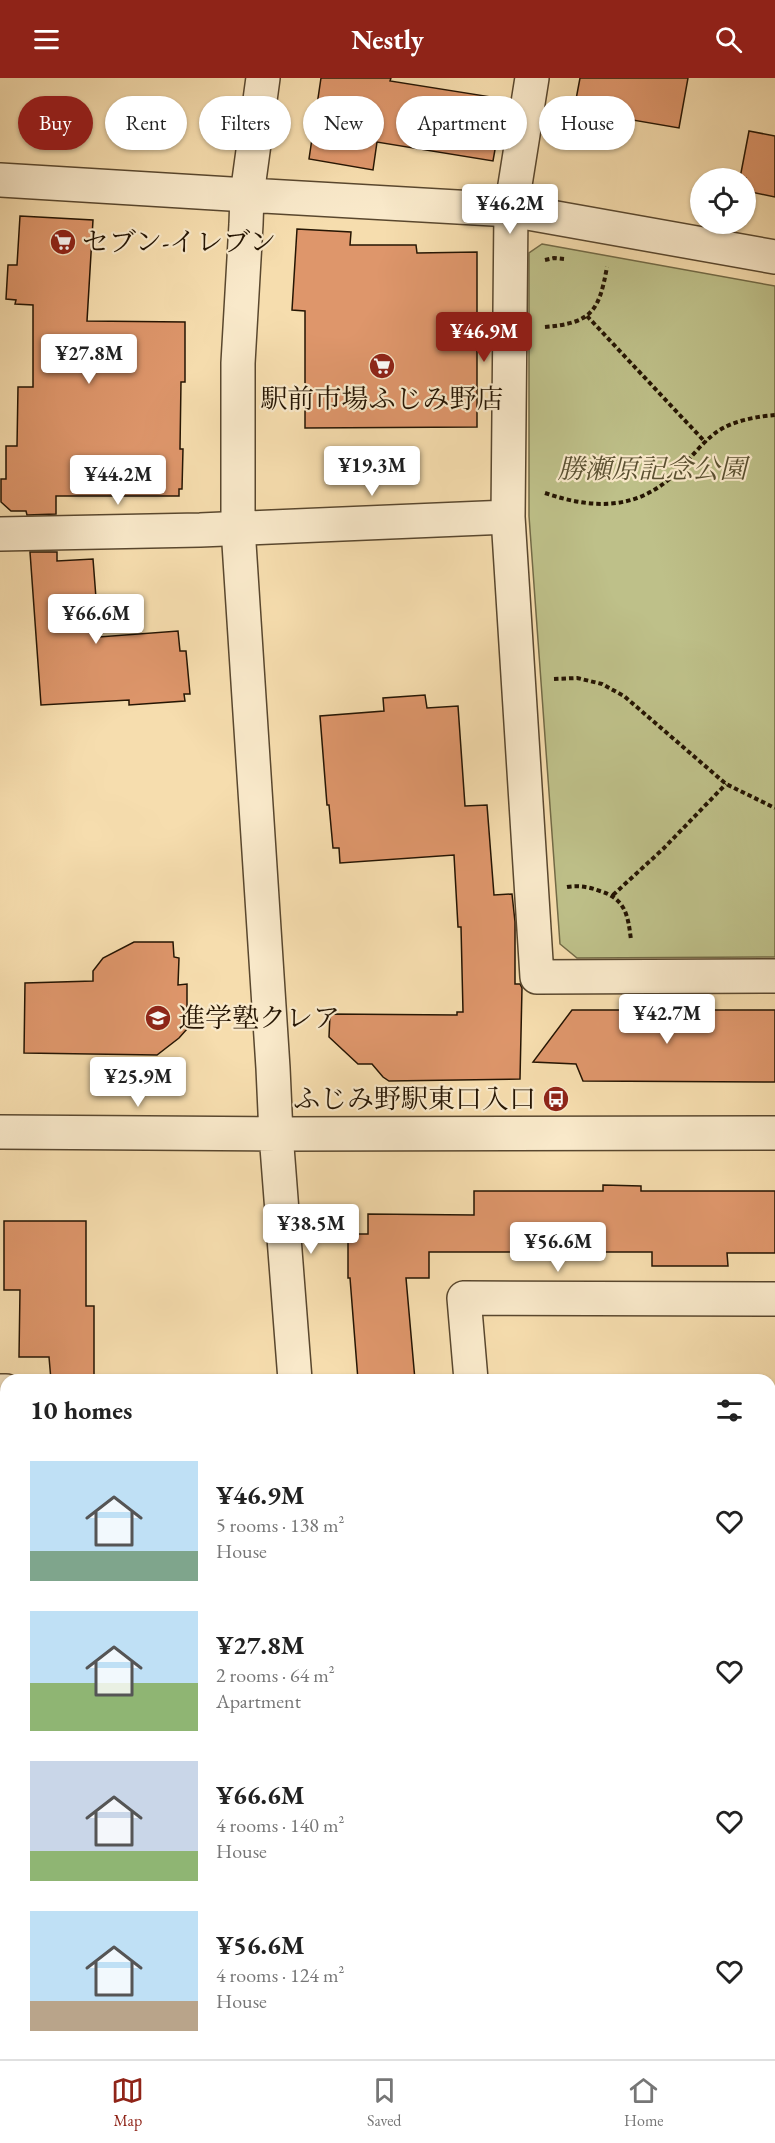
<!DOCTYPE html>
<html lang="en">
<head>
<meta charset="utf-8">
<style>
	:root { --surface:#fff; --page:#f2f2f2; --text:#222; --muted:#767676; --line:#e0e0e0; --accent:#8f2418 }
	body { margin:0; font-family:"EB Garamond","Noto Serif JP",serif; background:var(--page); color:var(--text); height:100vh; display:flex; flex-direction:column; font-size:22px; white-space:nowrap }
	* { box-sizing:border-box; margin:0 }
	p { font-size:20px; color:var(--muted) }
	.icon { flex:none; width:33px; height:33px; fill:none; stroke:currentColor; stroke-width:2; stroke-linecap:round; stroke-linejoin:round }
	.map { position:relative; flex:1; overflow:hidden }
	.side { position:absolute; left:0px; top:1296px; width:776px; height:686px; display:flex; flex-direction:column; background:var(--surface); border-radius:18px 18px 0 0; box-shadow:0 2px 4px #0004 }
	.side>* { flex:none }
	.guide { position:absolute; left:18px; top:18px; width:740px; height:54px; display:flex; gap:12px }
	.tools { position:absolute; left:690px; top:90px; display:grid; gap:12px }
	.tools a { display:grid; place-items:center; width:66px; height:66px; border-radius:50%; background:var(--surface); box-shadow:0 2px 4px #0004; font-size:30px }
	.price { position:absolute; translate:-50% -51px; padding:0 14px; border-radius:6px; background:#fff; color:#222; font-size:20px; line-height:39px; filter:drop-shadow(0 2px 3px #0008) }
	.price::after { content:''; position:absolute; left:50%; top:36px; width:18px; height:14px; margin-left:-9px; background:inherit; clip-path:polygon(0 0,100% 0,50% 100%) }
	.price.active { background:var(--accent); color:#fff }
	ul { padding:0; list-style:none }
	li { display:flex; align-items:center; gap:18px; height:150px; padding:0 30px }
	li span { display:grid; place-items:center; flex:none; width:168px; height:120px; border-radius:0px; color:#555 }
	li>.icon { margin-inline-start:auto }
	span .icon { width:72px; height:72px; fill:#fffc; stroke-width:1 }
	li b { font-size:26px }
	h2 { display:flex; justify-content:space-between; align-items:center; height:72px; padding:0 30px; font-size:26px }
	.tag { padding:0 21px; border-radius:27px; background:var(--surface); box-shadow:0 2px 4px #0004; font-size:21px; line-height:54px }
	.tag.active { background:var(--accent); color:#fff }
	header { display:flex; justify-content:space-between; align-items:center; height:78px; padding:0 30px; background:var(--accent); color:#fff; font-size:27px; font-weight:700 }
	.dock { display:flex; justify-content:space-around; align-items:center; height:84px; border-top:2px solid var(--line); background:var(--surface); font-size:16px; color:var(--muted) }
	.dock a { display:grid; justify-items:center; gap:3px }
	.dock .active { color:var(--accent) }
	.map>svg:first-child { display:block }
	.green { fill:#bec089; stroke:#726a46; stroke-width:1.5 }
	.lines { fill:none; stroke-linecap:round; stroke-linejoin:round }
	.stream { stroke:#6d7a65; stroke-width:12 }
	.building { fill:#de966b; stroke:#251503; stroke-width:1.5 }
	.minor-casing { stroke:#59472e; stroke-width:36 }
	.tertiary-casing { stroke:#59472e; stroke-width:36 }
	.path { stroke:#251503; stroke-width:4; stroke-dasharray:4.5 3; stroke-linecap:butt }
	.minor { stroke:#f9e9ca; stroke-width:33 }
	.tertiary { stroke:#f9e9ca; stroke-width:33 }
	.labels { text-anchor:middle; stroke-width:4.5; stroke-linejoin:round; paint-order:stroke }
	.poi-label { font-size:27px; fill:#251503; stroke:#f9e9ca; text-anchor:start }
	.park-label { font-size:27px; font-style:italic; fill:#5b5132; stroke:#f9e9ca }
</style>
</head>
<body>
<header><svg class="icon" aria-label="menu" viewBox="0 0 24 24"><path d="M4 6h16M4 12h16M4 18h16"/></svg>Nestly<svg class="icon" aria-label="search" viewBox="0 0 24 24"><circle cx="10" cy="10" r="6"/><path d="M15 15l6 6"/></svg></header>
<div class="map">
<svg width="775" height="1981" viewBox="0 0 775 1981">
	<rect width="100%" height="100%" fill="#f6ddae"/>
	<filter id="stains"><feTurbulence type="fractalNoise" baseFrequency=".00333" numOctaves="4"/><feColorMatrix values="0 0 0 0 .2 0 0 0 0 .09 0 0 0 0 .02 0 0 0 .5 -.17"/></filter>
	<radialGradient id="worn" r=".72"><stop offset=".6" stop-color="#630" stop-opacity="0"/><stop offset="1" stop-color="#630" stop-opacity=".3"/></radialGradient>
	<path class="green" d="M542,166L775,208V879L577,880L560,866L529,438V175Z"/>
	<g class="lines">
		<path class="stream" d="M770,1625L775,1624
			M0,1922L6,1920
			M227,1976L238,1979L247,1976"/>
	</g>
	<path class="building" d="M321,0H391L390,3L504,21L493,83L377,64L373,92L309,81Z
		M580,0H688L679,50L574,32Z
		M749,53L775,58V119L746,113V100H740Z
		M20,138L93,142L87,243L185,244V304H181L180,371H183L182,411H179V418H56V436L27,437L26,433H11L1,424V401H6V368H17L18,309H33V227L15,226L16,222L6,221L8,187H17Z
		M297,151L351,154L350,167H416L417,175L477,174V349L305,350V233L292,232Z
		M30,474H57V483L93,481L99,559L178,553L180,573H186L190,616H184L185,623L129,627V622L41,627Z
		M425,617L427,630L458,628L465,728L487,727L494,817L512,816L515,844V906H520L522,910L520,1001L389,1003L383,999L372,986H358L329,959L330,936L457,937V934H463L461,849H458L454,777L340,785L339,770H333L329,727H327L320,638L384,633L383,620Z
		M134,864H173L174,879L179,880L178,907L187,906V951L179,960L157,977L24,975L25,905L93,903V893L103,880Z
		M572,932H775V1004L583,1003L576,986L533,984Z
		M603,1107L641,1108V1113H775V1175H727L728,1188H652V1174H429V1200H406L415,1302H358L350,1200H348V1156H368V1136L474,1137V1113H603Z
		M4,1143H86V1228H94V1302H51L49,1279H19L20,1212H4Z"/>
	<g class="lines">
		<g class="minor-casing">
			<path id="minor" d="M532,0L511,132L508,439L537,899L775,898
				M0,102L247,117
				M0,456L200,452L508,439
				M471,1302L464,1220L775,1221
				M0,1313H6
				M0,1559H6
				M770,1781L775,1780
				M0,1796H6
				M695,1976L696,1981"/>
		</g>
		<g class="tertiary-casing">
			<path id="tertiary" d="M263,0L247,117L246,146L238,285V450L273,990L276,1056L295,1302
				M247,117L511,132L775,179
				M0,1054L276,1056L775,1055
				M335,1981L336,1976"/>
		</g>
		<path class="path" d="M545,182L554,180L564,181
			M587,238L706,365
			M545,249C592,245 599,233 607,189
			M545,415C592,431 636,433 675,396C690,382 706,358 725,349C738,342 761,338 775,337
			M554,601L577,600L602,606L624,618L726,706L775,730
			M567,809C579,807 589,809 600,813C626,821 628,838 631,862
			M613,817L663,771L726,706"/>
		<use href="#minor" class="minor"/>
		<use href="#tertiary" class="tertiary"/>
	</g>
	<defs>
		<g id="supermarket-disc" transform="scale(1.35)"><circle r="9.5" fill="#8f2418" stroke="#f9e9ca"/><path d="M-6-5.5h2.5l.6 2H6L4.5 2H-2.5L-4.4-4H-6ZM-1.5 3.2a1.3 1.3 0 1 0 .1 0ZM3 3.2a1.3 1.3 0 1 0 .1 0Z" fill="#fff"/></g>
		<g id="school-disc" transform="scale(1.35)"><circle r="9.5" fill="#8f2418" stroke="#f9e9ca"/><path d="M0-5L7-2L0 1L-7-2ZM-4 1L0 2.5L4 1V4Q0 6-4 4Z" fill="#fff"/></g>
		<g id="bus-disc" transform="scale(1.35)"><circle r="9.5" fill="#8f2418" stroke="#f9e9ca"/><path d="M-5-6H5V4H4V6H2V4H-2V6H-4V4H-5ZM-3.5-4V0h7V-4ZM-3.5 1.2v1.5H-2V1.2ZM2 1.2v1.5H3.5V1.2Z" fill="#fff"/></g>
	</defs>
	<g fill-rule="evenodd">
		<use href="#supermarket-disc" x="63" y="164"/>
		<use href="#supermarket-disc" x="382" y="288"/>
		<use href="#school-disc" x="158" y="940"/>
		<use href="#bus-disc" x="556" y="1021"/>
	</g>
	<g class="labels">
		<g class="poi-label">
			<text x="82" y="173">セブン-イレブン</text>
			<text x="382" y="330" text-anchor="middle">駅前市場ふじみ野店</text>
			<text x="178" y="949">進学塾クレア</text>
			<text x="536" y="1030" text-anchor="end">ふじみ野駅東口入口</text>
		</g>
		<g class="park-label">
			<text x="652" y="400">勝瀬原記念公園</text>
		</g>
	</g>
	<rect width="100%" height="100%" filter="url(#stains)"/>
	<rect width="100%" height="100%" fill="url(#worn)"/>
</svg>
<div class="tools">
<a><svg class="icon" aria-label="locate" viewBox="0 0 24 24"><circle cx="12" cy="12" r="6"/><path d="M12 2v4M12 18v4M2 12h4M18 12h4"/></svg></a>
</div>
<b class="price" style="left:510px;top:157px">¥46.2M</b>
<b class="price active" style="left:484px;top:285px">¥46.9M</b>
<b class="price" style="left:89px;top:307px">¥27.8M</b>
<b class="price" style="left:372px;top:419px">¥19.3M</b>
<b class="price" style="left:118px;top:428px">¥44.2M</b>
<b class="price" style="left:96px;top:567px">¥66.6M</b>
<b class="price" style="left:667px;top:967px">¥42.7M</b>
<b class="price" style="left:138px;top:1030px">¥25.9M</b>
<b class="price" style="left:311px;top:1177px">¥38.5M</b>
<b class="price" style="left:558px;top:1195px">¥56.6M</b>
<div class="guide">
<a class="tag active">Buy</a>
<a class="tag">Rent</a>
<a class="tag">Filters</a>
<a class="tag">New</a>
<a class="tag">Apartment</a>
<a class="tag">House</a>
</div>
<section class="side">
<h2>10 homes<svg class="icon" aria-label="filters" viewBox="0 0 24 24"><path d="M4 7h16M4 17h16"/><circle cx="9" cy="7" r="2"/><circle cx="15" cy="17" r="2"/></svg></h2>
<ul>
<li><span style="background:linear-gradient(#bfe0f5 75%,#7fa58c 0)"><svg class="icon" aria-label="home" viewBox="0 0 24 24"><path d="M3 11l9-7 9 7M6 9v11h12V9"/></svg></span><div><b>¥46.9M</b><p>5 rooms · 138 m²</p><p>House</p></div><svg class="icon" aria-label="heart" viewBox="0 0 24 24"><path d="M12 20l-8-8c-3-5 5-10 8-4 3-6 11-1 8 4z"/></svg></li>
<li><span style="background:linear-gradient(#bfe0f5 60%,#8fb573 0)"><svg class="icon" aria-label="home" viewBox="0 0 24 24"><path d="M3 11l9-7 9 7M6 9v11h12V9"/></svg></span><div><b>¥27.8M</b><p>2 rooms · 64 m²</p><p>Apartment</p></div><svg class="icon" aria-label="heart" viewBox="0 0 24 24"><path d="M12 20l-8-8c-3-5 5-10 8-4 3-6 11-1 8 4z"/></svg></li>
<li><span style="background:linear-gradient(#c9d6e8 75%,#8fb573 0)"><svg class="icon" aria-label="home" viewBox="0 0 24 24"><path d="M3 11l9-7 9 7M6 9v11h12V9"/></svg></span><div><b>¥66.6M</b><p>4 rooms · 140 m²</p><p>House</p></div><svg class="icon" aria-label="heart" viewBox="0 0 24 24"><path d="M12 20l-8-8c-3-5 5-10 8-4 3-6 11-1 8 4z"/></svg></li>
<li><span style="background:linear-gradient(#bfe0f5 75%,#b9a48a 0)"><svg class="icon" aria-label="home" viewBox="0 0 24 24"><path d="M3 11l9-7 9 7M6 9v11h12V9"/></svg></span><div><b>¥56.6M</b><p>4 rooms · 124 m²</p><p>House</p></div><svg class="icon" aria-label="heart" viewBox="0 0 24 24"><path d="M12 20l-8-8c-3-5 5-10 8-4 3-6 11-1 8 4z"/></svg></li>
</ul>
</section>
</div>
<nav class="dock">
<a class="active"><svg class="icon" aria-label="map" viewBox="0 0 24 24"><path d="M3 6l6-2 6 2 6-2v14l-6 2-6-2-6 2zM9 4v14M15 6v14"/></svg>Map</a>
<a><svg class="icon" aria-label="saved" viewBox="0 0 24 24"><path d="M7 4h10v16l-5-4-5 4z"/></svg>Saved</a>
<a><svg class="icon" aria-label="home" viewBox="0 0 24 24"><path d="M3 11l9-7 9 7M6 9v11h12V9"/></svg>Home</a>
</nav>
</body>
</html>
